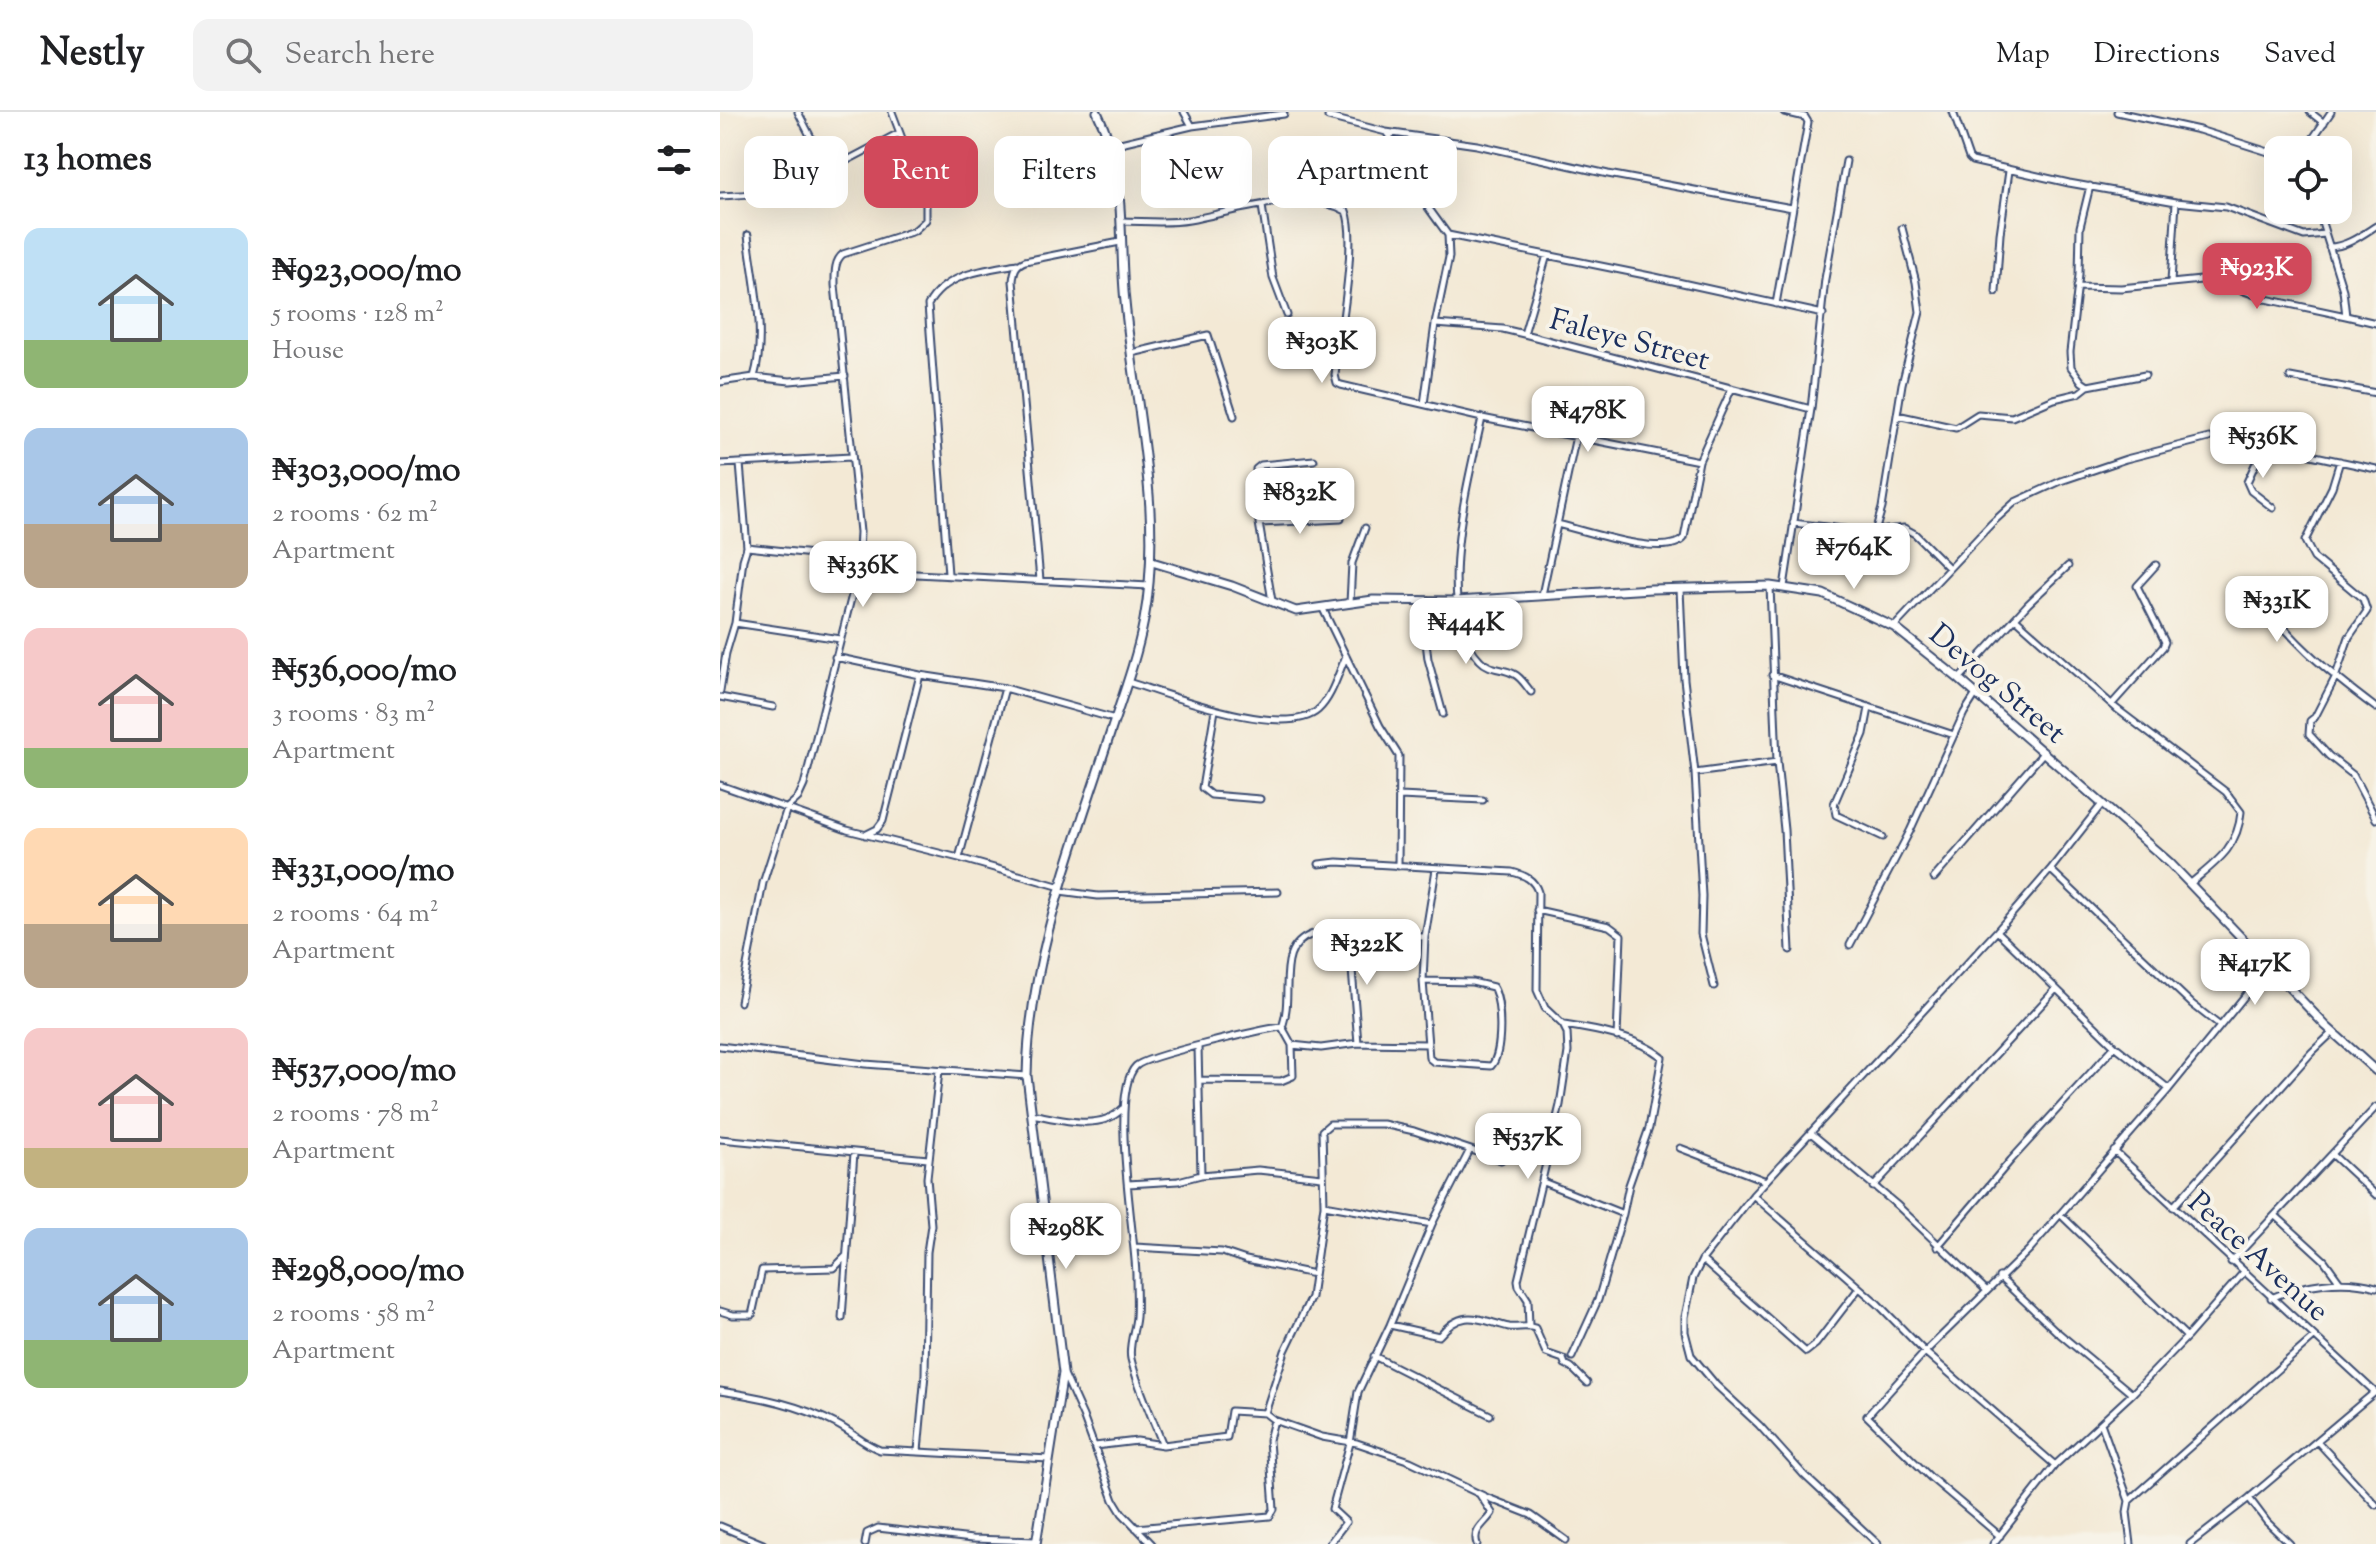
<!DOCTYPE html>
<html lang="en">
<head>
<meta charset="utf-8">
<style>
	:root { --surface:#fff; --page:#f2f2f2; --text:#202124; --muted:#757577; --line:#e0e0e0; --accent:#d1495b }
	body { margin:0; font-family:"Sorts Mill Goudy",serif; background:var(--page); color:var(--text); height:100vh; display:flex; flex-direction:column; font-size:30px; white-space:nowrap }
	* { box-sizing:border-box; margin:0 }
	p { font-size:26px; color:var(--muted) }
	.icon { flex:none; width:44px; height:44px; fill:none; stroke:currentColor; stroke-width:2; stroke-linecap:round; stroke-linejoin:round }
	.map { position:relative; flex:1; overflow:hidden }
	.sheet { display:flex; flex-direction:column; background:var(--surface); width:720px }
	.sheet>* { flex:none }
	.banner { position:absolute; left:24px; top:24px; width:760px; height:72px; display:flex; gap:16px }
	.fabs { position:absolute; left:1544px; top:24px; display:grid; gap:16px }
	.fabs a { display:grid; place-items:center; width:88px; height:88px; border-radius:16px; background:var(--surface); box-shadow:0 8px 32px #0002; font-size:40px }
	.price { position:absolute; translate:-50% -68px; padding:0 18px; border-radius:16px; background:#fff; color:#222; font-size:26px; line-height:52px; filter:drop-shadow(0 2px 4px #0008) }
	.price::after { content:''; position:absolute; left:50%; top:48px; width:24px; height:18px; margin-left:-12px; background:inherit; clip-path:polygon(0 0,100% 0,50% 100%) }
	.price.current { background:var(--accent); color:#fff }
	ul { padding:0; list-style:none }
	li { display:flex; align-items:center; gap:24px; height:200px; padding:0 24px }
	li span { display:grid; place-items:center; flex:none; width:224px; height:160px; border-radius:16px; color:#555 }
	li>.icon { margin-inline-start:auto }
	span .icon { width:96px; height:96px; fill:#fffc; stroke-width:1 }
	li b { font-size:34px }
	h2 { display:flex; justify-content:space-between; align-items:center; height:96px; padding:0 24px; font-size:34px }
	.tag { padding:0 28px; border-radius:16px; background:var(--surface); box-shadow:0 8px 32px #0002; font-size:28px; line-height:72px }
	.tag.current { background:var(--accent); color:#fff }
	header { display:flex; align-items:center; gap:48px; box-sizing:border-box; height:112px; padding:0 40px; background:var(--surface); border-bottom:2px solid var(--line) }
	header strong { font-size:38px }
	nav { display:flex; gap:44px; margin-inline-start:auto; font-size:28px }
	.search { width:560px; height:72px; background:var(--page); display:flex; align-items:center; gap:20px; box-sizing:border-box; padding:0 28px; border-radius:16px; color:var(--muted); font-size:30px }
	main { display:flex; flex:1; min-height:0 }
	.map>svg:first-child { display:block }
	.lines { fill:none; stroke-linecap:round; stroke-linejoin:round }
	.minor-casing { stroke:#3b4b70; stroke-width:9 }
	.tertiary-casing { stroke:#3b4b70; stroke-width:11 }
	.minor { stroke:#fff; stroke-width:5 }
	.tertiary { stroke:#fff; stroke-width:7 }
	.labels { text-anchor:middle; stroke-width:8; stroke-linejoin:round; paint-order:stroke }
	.street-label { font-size:30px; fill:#1b2f5e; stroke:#f7f3e8 }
</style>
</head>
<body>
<header>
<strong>Nestly</strong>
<div class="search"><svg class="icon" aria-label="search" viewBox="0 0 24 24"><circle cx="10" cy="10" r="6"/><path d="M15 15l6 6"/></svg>Search here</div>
<nav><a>Map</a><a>Directions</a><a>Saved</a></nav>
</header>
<main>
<section class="sheet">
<h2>13 homes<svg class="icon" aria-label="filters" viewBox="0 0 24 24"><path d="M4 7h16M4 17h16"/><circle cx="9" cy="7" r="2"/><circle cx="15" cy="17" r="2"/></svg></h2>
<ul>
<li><span style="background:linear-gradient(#bfe0f5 70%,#8fb573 0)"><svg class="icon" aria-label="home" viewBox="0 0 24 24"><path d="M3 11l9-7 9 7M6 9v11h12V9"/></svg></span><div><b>₦923,000/mo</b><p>5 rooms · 128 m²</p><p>House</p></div></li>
<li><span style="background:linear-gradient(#a9c7e8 60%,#b9a48a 0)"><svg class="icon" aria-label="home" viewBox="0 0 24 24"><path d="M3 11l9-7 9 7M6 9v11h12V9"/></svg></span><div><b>₦303,000/mo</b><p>2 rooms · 62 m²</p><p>Apartment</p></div></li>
<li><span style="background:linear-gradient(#f6c9c9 75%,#8fb573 0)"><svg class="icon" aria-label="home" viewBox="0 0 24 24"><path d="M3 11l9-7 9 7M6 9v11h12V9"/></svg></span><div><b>₦536,000/mo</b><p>3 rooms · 83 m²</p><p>Apartment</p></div></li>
<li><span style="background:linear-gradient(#ffd9b3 60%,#b9a48a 0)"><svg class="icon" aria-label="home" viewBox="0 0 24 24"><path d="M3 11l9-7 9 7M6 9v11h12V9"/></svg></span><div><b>₦331,000/mo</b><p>2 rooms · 64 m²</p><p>Apartment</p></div></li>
<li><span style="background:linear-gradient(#f6c9c9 75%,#c2b280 0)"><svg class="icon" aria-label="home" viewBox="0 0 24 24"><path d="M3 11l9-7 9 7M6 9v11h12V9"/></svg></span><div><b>₦537,000/mo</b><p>2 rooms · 78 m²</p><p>Apartment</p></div></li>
<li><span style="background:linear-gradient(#a9c7e8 70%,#8fb573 0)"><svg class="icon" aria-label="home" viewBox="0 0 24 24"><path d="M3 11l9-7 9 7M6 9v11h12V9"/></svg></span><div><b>₦298,000/mo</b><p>2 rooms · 58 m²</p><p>Apartment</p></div></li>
</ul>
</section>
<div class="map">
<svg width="1656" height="1432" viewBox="0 0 1656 1432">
	<rect width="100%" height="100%" fill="#f7f3e8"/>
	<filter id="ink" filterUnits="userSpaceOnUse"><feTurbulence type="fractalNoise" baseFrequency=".0125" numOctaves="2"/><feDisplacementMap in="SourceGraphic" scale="16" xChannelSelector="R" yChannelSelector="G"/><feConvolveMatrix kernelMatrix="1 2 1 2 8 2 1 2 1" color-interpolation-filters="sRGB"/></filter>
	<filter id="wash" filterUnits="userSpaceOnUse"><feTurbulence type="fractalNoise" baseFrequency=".006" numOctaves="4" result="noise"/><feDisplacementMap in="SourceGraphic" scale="32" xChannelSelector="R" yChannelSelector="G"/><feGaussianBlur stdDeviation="1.8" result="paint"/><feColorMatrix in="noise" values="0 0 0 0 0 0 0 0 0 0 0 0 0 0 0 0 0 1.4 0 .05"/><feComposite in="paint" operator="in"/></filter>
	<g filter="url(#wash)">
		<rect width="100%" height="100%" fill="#f3e9d5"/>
	</g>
	<g filter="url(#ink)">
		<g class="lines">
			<g class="minor-casing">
				<path id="minor" d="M78,0L107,57
					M464,0L472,14
					M1233,0L1249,46L1252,49L1349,71L1456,90L1506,95L1584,124L1605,122
					M1397,0L1479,18L1558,43
					M1590,0L1604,11
					M608,5L666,20L683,43L707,94L728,123L729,145L715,212L704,292
					M666,20L757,33L888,62L1072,96
					M392,33L472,14L564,2
					M1585,38L1611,0
					M0,84C17,83 33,83 49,79C95,69 138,42 179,21
					M542,94L553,166L567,203
					M1598,98L1623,178L1626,204L1656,211
					M401,109C423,109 447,112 469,108C515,100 582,75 626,99C638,129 619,227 615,263L617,271L621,273L762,306L979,349
					M28,123C33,168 47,221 34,265
					M728,123L935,165L1103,202
					M1609,135C1626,135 1642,123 1656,114
					M1451,170L1456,90
					M1357,175L1401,176L1491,167L1546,187L1626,204
					M1276,180L1280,122L1289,59
					M1056,192L1088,10L1085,5L1064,0
					M715,212L783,217L804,222L1091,297
					M804,222L827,143
					M412,241L488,223L514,304
					M1570,265L1656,281
					M0,270L34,265L70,269L125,264
					M1368,274L1362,270L1351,255L1350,240L1359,163L1360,115L1370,74
					M1177,303L1236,316L1258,302L1292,305L1334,287L1359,281L1368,274L1425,263
					M762,306C749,367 712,499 760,548C769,558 783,556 794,562C801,565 806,574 811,580
					M1620,349L1612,375L1585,429L1594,446L1643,487L1647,499L1629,525L1615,566L1595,605L1590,609L1589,622L1609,644L1633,663L1656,707
					M0,352L131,345
					M1553,396L1531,379L1527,370L1544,333L1656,357
					M539,411L621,407
					M1073,411L1148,420L1184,416L1195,422L1229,456
					M837,412C863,418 946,447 964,426L979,349L1012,276
					M1155,420L1162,396L1182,272L1200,200L1196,170L1182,116
					M27,435L140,447
					M138,459L429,474
					M228,462L208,193C225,161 265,158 297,152
					M320,468L293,169C294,159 295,153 305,149L400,130
					M1531,471C1563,524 1608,560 1656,596
					M1050,474L1057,650L1064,718L1070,838
					M1064,475L1091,297L1105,167L1126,49
					M960,477L964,567L975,661
					M822,483L856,324
					M701,488L708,547L723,602
					M552,489L539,411L536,357L541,353L594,348
					M630,491L632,451L645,416
					M603,497L660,614L679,644L678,754
					M1295,506L1397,597L1506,680L1521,700C1518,736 1496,750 1471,771
					M15,511L120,527
					M1174,515L1272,411L1295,390L1341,369L1406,347L1489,326
					M115,545L200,563L285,576L395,607
					M1052,563L1234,623
					M1239,567L1308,492L1348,454
					M408,570C446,582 565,628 598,598C612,585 618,562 626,544
					M0,579L6,541L15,511L23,448L27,435L20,352
					M0,585L53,595
					M1392,592L1443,535L1445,530L1417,474L1436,453
					M1149,596L1144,622L1114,692L1116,703L1163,725
					M495,598L482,676L491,683L540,687
					M0,673L127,718L239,746L341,775
					M680,684L763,688
					M145,723L157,717L163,709L200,563
					M239,746L285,576
					M599,752L617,750L792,760C804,763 814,767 818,780L817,878L825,896L843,913L847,921L848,940L840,993L798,1168L799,1174L808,1188L809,1214
					M1331,758L1472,892L1500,914
					M1214,766L1324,640
					M340,779L378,784L558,780
					M817,798L889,814L901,823L897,925
					M1277,819L1395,934L1449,977
					M629,821L638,931
					M1130,833L1190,719L1244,601L1256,582
					M703,869L752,870L773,875C782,889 783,942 771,954L714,950L709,946L703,869L705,825L716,757
					M994,874L981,822L982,784L975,661L1057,650
					M20,890L43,771L67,696L78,686L84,673L138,459L140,420L115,173C115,162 114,149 123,142L194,119L206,108V90L172,0
					M844,913C876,918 917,925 942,945L929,1016L909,1073L903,1102L878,1188L852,1245
					M562,915C575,882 553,836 593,822L705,825
					M572,933L601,936L638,931L708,932
					M0,934L145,952L307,964
					M478,935L481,1063
					M479,968L561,969L573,964L572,933L562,915
					M312,1002C339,1007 380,1020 402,997
					M1091,1021L1178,1094L1266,1178
					M0,1027L208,1047
					M960,1036L1046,1069
					M1394,1039L1656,1281
					M1613,1043L1656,1083
					M823,1070L903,1102
					M408,1072L458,1069L481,1063L538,1058L602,1065
					M1153,1075L1336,877
					M1033,1083L1158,1192L1205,1240L1335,1353
					M604,1093L712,1112
					M1453,1095L1592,940L1613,920
					M1340,1102L1467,1225
					M1555,1103L1604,1148L1620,1170
					M415,1135L502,1140L526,1148L594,1162
					M1217,1135L1291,1048L1395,934
					M982,1148L1086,1240L1096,1232L1139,1176
					M1511,1150L1656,995
					M1279,1165L1335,1218L1412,1282
					M1551,1186C1583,1172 1622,1165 1656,1175
					M0,1199L13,1203H32L42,1158L114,1156L126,1144
					M122,1206L134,1041
					M670,1213L719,1224C743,1195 759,1208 789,1215C798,1216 806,1213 815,1216L826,1241L843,1247L845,1252L851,1255L867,1271
					M654,1244L770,1303
					M344,1262L363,1304L394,1388L402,1401L432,1432
					M0,1279C41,1285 80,1293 116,1312C132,1320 143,1332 160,1338L329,1347
					M545,1301L565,1239L591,1185L604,1093L602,1019L610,1012H663L694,1019L781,1048
					M1381,1311L1409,1389L1407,1400L1411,1432
					M1597,1329L1656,1393
					M443,1333C432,1305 418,1276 411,1247C408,1234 415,1218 416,1205C417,1191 416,1177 416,1163C415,1121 389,980 416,954C426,944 543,917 562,915
					M375,1334L417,1329L443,1333L507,1325L511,1299L545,1301L554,1308L602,1325L637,1331L690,1349L768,1386L811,1403L846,1428
					M198,1339L205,1262L207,1140L211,1113L207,1066L219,959
					M1529,1386L1547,1410L1570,1432
					M1409,1389L1594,1225
					M0,1414L43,1432
					M416,1416L550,1404L554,1397L549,1328L554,1308
					M1280,1424L1210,1365L1147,1304L1205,1240L1309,1138L1449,977L1528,880L1553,859
					M145,1432L147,1421L158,1416L252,1427L316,1429
					M609,1432L626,1410L612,1397L630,1331L638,1280L670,1213L712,1112L750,1038
					M757,1432C752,1418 765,1412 772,1401L760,1383
					M1158,1432L1084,1363L1039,1313L996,1273L971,1243L965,1220V1205L973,1166L982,1148L1033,1083L1277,819L1330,758L1382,692
					M1273,1432L1335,1353L1412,1282L1467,1225L1523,1161
					M1470,1432L1529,1386L1655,1280"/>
			</g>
			<g class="tertiary-casing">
				<path id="tertiary" d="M432,450L512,474L576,499L653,488L736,489L931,477L1050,474L1103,482L1174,515L1239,567L1450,751L1606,914L1656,959
					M316,1432L343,1261L307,964C309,846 355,731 391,619C403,583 417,545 424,508C444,401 415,296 405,190C398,123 408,62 377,0"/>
			</g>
			<use href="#minor" class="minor"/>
			<use href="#tertiary" class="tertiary"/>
		</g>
	</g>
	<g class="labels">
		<g class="street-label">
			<text transform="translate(910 227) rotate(15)" y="10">Faleye Street</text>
			<text transform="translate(1278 571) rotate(40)" y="10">Devog Street</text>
			<text transform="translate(1539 1144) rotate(42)" y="10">Peace Avenue</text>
		</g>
	</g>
</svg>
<div class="fabs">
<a><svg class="icon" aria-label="locate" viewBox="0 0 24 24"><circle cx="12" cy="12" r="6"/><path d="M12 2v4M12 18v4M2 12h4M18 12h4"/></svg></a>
</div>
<b class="price current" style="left:1537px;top:199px">₦923K</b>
<b class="price" style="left:602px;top:273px">₦303K</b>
<b class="price" style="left:868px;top:342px">₦478K</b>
<b class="price" style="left:1543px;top:368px">₦536K</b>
<b class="price" style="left:580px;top:424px">₦832K</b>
<b class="price" style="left:1134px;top:479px">₦764K</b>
<b class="price" style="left:143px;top:497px">₦336K</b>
<b class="price" style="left:1557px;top:532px">₦331K</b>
<b class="price" style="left:746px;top:554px">₦444K</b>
<b class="price" style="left:647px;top:875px">₦322K</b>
<b class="price" style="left:1535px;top:895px">₦417K</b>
<b class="price" style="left:808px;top:1069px">₦537K</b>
<b class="price" style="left:346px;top:1159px">₦298K</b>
<div class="banner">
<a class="tag">Buy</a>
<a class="tag current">Rent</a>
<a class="tag">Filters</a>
<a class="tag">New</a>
<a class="tag">Apartment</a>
</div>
</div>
</main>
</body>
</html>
